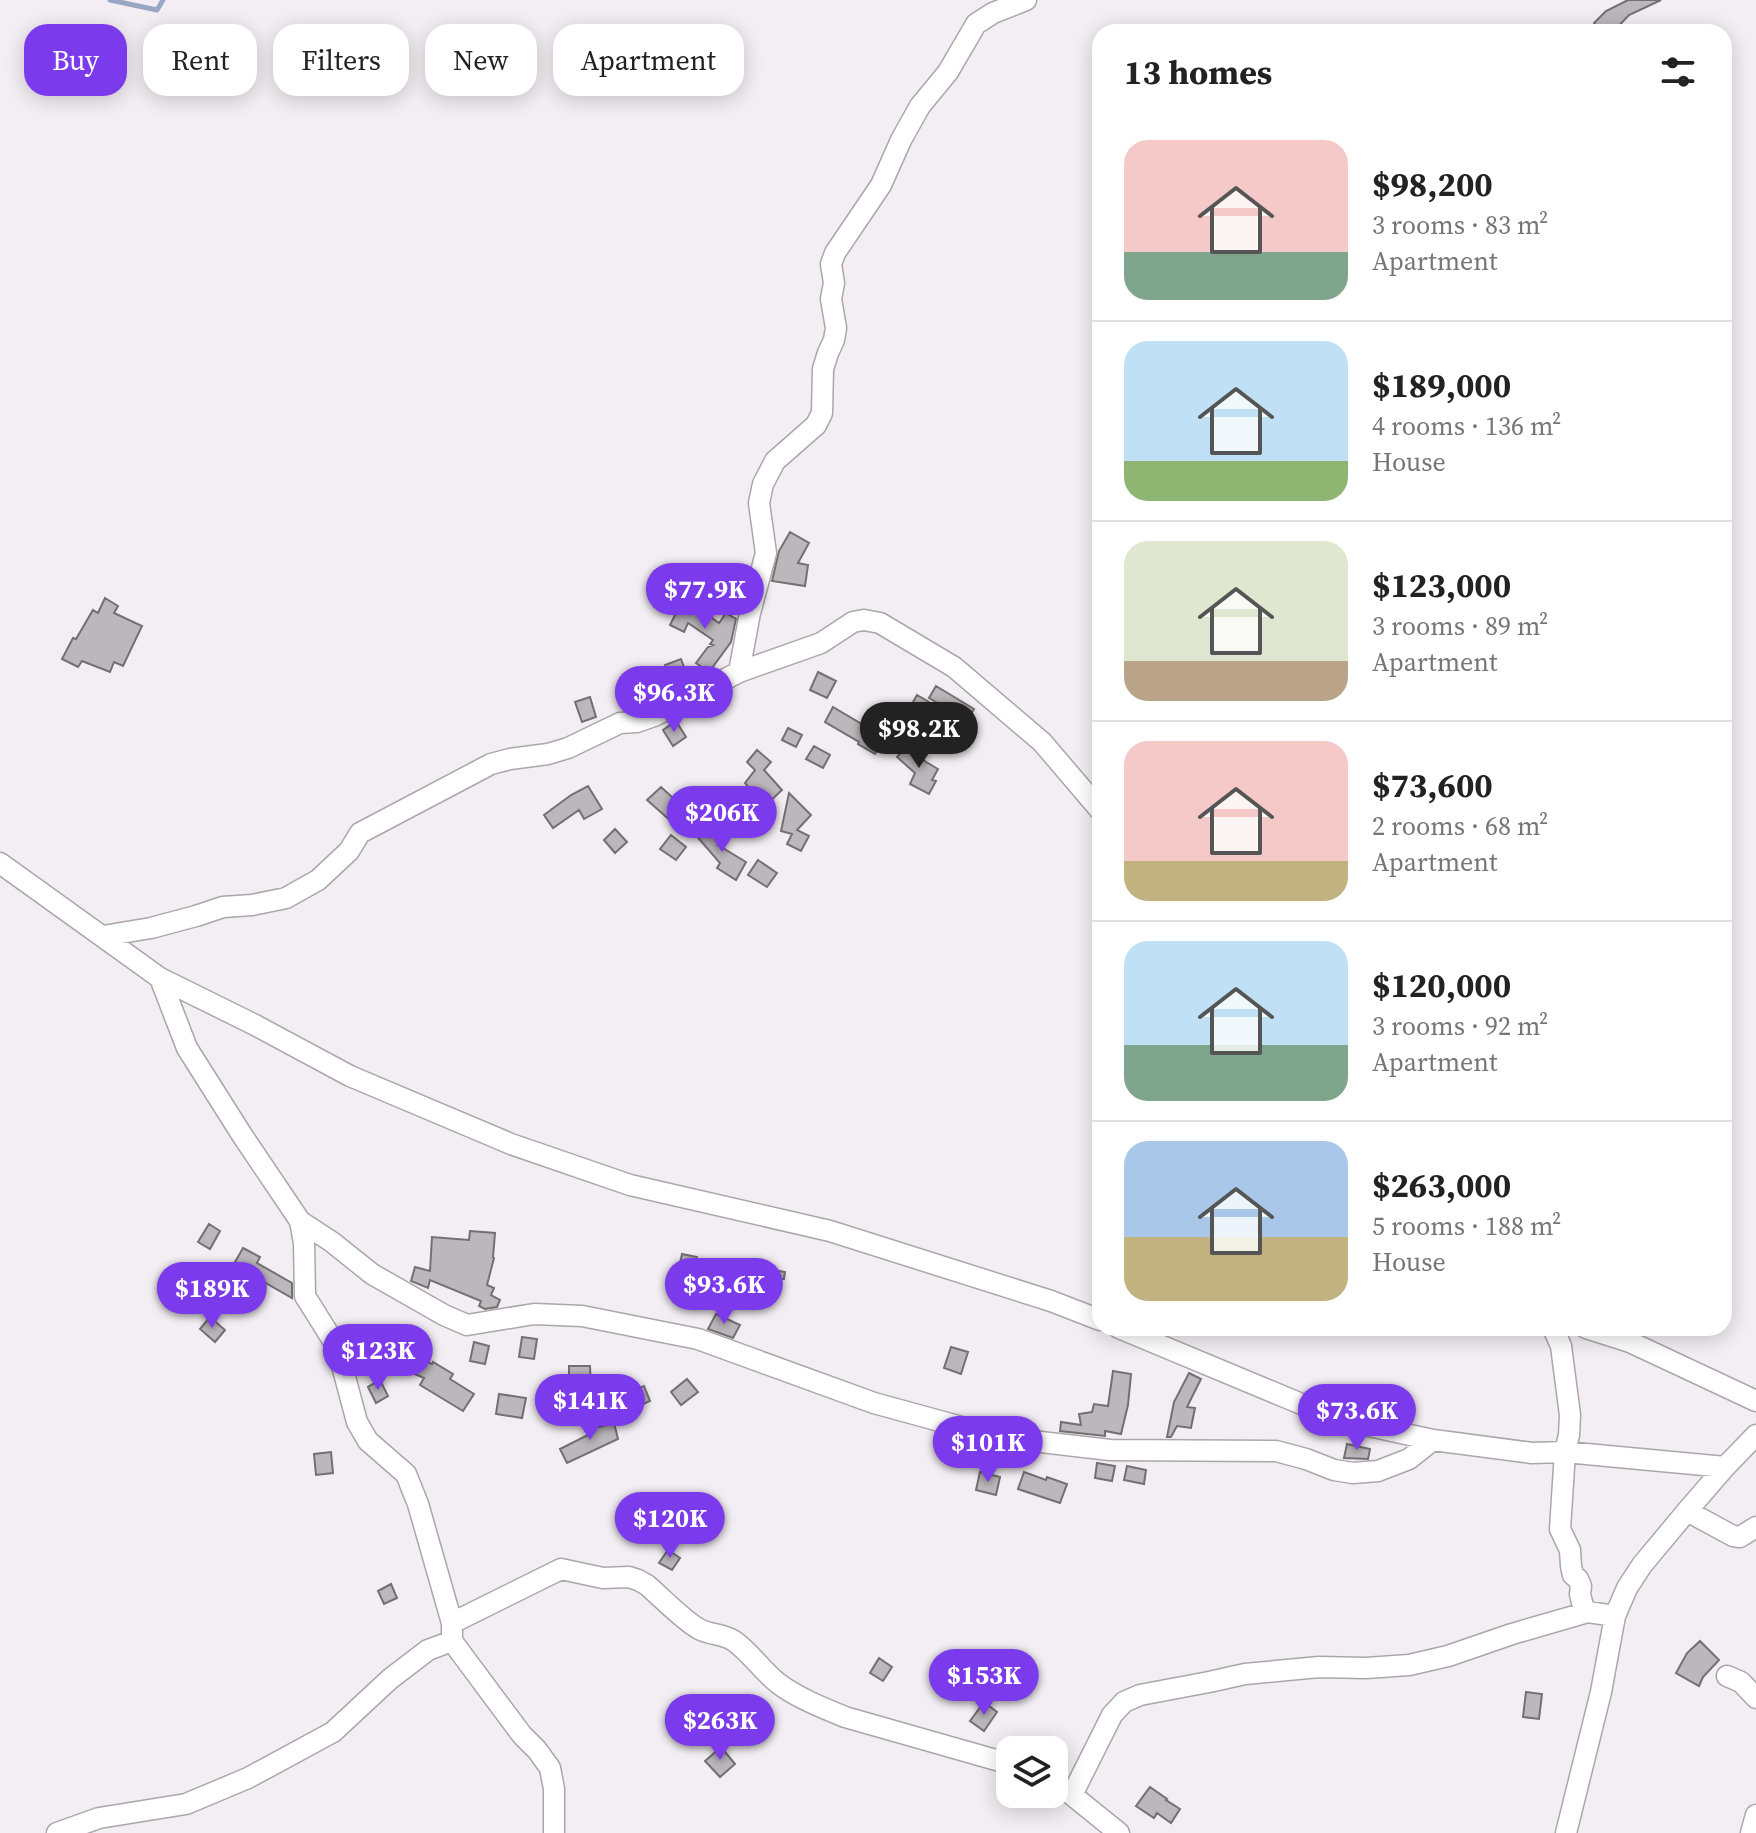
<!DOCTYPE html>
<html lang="en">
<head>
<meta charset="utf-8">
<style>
	:root { --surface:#fff; --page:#f2f2f2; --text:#222; --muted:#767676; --line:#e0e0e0; --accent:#7c3aed }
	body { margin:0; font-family:"Source Serif 4",serif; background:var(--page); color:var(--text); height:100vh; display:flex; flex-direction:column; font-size:30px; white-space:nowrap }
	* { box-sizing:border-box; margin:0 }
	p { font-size:26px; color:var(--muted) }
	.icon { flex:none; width:44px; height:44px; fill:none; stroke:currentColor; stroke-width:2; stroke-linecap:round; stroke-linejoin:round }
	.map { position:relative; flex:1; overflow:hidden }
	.side { position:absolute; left:1092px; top:24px; width:640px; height:1312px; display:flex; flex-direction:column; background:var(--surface); border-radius:24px; box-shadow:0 4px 20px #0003 }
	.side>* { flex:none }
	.guide { position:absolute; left:24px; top:24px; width:760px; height:72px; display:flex; gap:16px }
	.tools { position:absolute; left:996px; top:1736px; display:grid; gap:16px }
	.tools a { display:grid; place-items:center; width:72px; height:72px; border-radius:16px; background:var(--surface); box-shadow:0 4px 20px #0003; font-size:40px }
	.price { position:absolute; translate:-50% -68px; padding:0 18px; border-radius:28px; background:var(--accent); color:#fff; font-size:26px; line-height:52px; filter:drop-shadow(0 2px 4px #0008) }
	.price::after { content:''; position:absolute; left:50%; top:48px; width:24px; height:18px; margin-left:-12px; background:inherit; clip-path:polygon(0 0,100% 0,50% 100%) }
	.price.on { background:#222; color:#fff }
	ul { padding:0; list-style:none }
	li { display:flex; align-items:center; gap:24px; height:200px; padding:0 32px }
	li+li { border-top:2px solid var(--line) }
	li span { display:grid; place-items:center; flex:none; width:224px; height:160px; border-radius:24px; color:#555 }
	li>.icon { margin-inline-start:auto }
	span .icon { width:96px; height:96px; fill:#fffc; stroke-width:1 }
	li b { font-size:34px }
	h2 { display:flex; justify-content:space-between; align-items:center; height:96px; padding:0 32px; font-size:34px }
	.chip { padding:0 28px; border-radius:24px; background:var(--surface); box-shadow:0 4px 20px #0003; font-size:28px; line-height:72px }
	.chip.on { background:var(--accent); color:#fff }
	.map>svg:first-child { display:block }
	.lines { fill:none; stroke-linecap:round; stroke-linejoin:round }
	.stream { stroke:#98a8c4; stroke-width:5 }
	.building { fill:#bcb7bb; stroke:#746f73; stroke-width:2 }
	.minor-casing { stroke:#aba6ab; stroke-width:23 }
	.minor { stroke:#fff; stroke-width:20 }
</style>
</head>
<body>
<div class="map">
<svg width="1756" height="1833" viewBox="0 0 1756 1833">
	<rect width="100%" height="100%" fill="#f3eef3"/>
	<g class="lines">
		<path class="stream" d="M110,0L157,10L163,0"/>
	</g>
	<path class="building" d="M1628,0H1661L1629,15L1613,32H1602L1594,23L1606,11Z
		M790,532L809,543L798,563L808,565L805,586L772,581L779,551Z
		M105,598L118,606L114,613L142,626L123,666L114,662L110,672L82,661L78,667L62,659L73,638L76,639L93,610L98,613Z
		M666,599L700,615L702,611L719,623L726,613L736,619L731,642L709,672L696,663L708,647L713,645L710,644L713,640L688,623L684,632L670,625L675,615L662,606Z
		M681,659L690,683L646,698L638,677L666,667L665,665Z
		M818,672L836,681L827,698L810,690Z
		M936,686L974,709L967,720L929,698Z
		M917,695L929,702L919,718L908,711Z
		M590,697L596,717L582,722L575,702Z
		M833,707L870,729L868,733L883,742L875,754L858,744L859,742L825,722Z
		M676,721L686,737L673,746L663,730Z
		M788,728L802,735L796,747L782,740Z
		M814,746L830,755L823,768L806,759Z
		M907,746L926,762L938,769L932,780L936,781L929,794L910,784L915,773L897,757Z
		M757,750L771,762L764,770L782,790L765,806L745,783L755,770L747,762Z
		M588,786L602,809L584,819L579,810L553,828L544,815L571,795Z
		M661,787L684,808L672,822L647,800Z
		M789,793L811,815L797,830L809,836L801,851L787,844L792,834L781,831Z
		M714,827L724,839L718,845L746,862L736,880L717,868L720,863L694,833L696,831L704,836Z
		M615,829L627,842L615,853L604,840Z
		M671,835L686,847L676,860L660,849Z
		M758,860L777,873L767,887L748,875Z
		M209,1224L220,1231L210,1249L198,1242Z
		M470,1231L495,1233L493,1257L494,1258L487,1285L494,1288L491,1295L500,1300L497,1307L485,1309L479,1306L481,1301L430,1280L428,1288L411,1281L415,1267L430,1271L432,1237L469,1240Z
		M243,1248L260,1257L257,1263L292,1283V1298L250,1274L247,1280L242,1277L217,1317L207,1311L213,1300L211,1299L221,1283H223Z
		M682,1254L697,1257L694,1271L679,1268Z
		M182,1265L195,1273L185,1289L173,1281Z
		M733,1265H748L785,1272L784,1279H780L777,1293L762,1291L764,1280L733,1281Z
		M684,1270L697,1278L690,1291L676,1283Z
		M716,1314L740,1325L733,1338L708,1329Z
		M210,1317L225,1330L215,1342L200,1329Z
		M522,1337L537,1339L534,1359L519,1357Z
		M474,1342L489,1346L485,1364L470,1361Z
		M951,1347L968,1352L961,1374L944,1368Z
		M401,1351L432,1364L433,1362L453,1374L450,1379L474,1394L463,1411L420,1385L424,1378L394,1365Z
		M569,1366H590L591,1390H569Z
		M1113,1371L1131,1374L1128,1405L1121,1434L1105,1431V1436L1060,1431L1061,1422L1081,1425L1079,1414L1092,1412L1094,1404L1108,1406Z
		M1189,1373L1201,1379L1187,1407L1195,1408L1191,1428L1177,1426L1171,1437H1167L1174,1402Z
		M687,1379L698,1392L681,1405L671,1392Z
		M380,1380L388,1396L376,1403L368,1387Z
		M644,1386L650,1401L632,1409L625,1394Z
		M499,1394L526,1398L522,1418L496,1414Z
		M614,1423L618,1439L567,1463L560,1449L592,1433L591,1429Z
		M1347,1444L1370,1449L1368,1459L1344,1458Z
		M331,1452L333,1473L316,1475L314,1454Z
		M1097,1463L1115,1466L1112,1481L1095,1478Z
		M1127,1466L1146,1470L1144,1484L1124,1480Z
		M980,1472L1000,1477L996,1495L976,1490Z
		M1024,1472L1046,1480L1047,1477L1067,1484L1060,1503L1018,1489Z
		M668,1550L680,1558L672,1570L659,1563Z
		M391,1584L397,1598L384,1604L378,1591Z
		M1700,1641L1719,1660L1703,1677L1699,1686L1676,1673L1687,1653Z
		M879,1658L892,1667L883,1681L870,1673Z
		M946,1662L965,1677L952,1695L932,1680Z
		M1526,1692L1542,1694L1539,1719L1523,1717Z
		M984,1702L997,1712L984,1731L970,1721Z
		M721,1747L735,1764L720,1777L705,1761Z
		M1150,1787L1167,1799L1166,1800L1180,1809L1171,1823L1157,1813L1154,1818L1136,1806Z"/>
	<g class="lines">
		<g class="minor-casing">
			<path id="minor" d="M739,672L750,613L766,553L759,503L763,484L775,461L816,425L822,413L823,369L828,353L834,340L836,328L831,299L834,283L831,264L835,253L881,185L901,140L920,106L948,72L976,24L993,13L1026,0
				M0,863L160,978L255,1025L350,1076L511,1144L630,1185L830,1231L1051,1301L1100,1320
				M103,936L151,928L196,916L223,907L252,905L286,898L318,880L349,851L360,833L491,764L510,759L548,754L568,748L620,723L637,722L654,716L739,672L821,643L853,622L864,620L880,623L954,667L1042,742L1100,810
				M160,978L187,1048L242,1135L300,1221L304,1243L305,1296L337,1347L357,1422L368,1441L406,1474L418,1504L452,1623V1641L522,1735L537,1750L550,1768L554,1789V1833
				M300,1221L332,1242L372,1274L444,1315L467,1325L534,1314L582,1316L698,1339L874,1403L998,1437L1110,1450L1276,1451L1306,1459L1334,1470L1353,1473L1378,1471L1409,1459L1433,1440
				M1119,1328L1311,1408L1351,1422L1433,1440L1532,1453L1565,1452L1725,1467
				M1553,1328L1561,1346L1570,1415L1569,1435L1565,1452L1560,1529L1570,1550L1571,1566L1573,1575L1578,1579L1581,1586L1580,1594L1583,1606L1588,1612
				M1586,1328L1630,1342L1756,1401
				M1687,1511L1733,1536L1740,1537L1756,1527
				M452,1623L561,1569L603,1578L629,1577L638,1580L647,1585C662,1598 683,1620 699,1629C710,1635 724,1634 734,1641C751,1653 762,1671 779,1684C798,1698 823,1708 845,1717L1010,1764
				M1727,1676L1741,1682L1756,1698
				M1054,1783L1072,1795L1119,1833
				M1072,1795L1112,1715L1124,1702L1140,1695L1209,1682L1245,1674L1319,1667L1366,1668L1409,1665L1448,1656L1512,1634L1588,1612L1615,1616
				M57,1833L99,1818L186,1804L248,1778L333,1732L390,1679L428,1650L452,1641
				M1566,1833L1601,1692L1615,1616L1627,1588L1642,1565L1687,1511L1725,1467L1756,1435
				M1751,1833L1756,1815"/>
		</g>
		<use href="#minor" class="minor"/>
	</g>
</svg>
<div class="tools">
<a><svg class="icon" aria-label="layers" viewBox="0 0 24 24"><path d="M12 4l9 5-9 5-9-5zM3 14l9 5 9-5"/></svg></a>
</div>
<b class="price" style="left:705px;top:631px">$77.9K</b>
<b class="price" style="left:674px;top:734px">$96.3K</b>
<b class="price on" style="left:919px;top:770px">$98.2K</b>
<b class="price" style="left:722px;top:854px">$206K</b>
<b class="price" style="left:724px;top:1326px">$93.6K</b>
<b class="price" style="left:212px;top:1330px">$189K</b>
<b class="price" style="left:378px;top:1392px">$123K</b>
<b class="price" style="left:590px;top:1442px">$141K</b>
<b class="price" style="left:1357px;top:1452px">$73.6K</b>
<b class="price" style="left:988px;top:1484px">$101K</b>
<b class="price" style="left:670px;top:1560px">$120K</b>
<b class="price" style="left:984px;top:1717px">$153K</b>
<b class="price" style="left:720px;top:1762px">$263K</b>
<div class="guide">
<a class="chip on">Buy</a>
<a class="chip">Rent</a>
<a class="chip">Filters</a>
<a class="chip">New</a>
<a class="chip">Apartment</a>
</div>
<section class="side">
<h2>13 homes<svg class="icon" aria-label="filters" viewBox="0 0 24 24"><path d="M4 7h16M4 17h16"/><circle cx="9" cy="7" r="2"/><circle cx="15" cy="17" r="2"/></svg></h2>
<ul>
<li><span style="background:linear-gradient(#f6c9c9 70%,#7fa58c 0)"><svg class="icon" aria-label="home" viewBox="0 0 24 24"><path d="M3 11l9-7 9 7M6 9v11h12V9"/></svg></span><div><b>$98,200</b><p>3 rooms · 83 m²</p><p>Apartment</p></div></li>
<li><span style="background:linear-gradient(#bfe0f5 75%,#8fb573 0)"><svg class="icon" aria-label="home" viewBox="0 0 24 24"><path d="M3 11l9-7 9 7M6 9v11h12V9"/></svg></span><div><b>$189,000</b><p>4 rooms · 136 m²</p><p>House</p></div></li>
<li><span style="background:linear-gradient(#dfe7d0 75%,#b9a48a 0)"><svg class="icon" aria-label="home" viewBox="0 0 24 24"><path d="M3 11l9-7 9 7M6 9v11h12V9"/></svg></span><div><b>$123,000</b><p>3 rooms · 89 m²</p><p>Apartment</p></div></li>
<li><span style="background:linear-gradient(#f6c9c9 75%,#c2b280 0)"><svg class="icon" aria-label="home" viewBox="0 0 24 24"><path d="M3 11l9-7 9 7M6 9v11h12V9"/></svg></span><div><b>$73,600</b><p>2 rooms · 68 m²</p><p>Apartment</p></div></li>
<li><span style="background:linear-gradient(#bfe0f5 65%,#7fa58c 0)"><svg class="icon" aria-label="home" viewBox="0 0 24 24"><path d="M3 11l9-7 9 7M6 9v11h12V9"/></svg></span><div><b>$120,000</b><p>3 rooms · 92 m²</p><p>Apartment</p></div></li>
<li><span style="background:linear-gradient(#a9c7e8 60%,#c2b280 0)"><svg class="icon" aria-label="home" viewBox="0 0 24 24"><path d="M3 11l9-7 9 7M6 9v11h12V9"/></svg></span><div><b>$263,000</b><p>5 rooms · 188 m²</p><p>House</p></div></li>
</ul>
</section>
</div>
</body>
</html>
